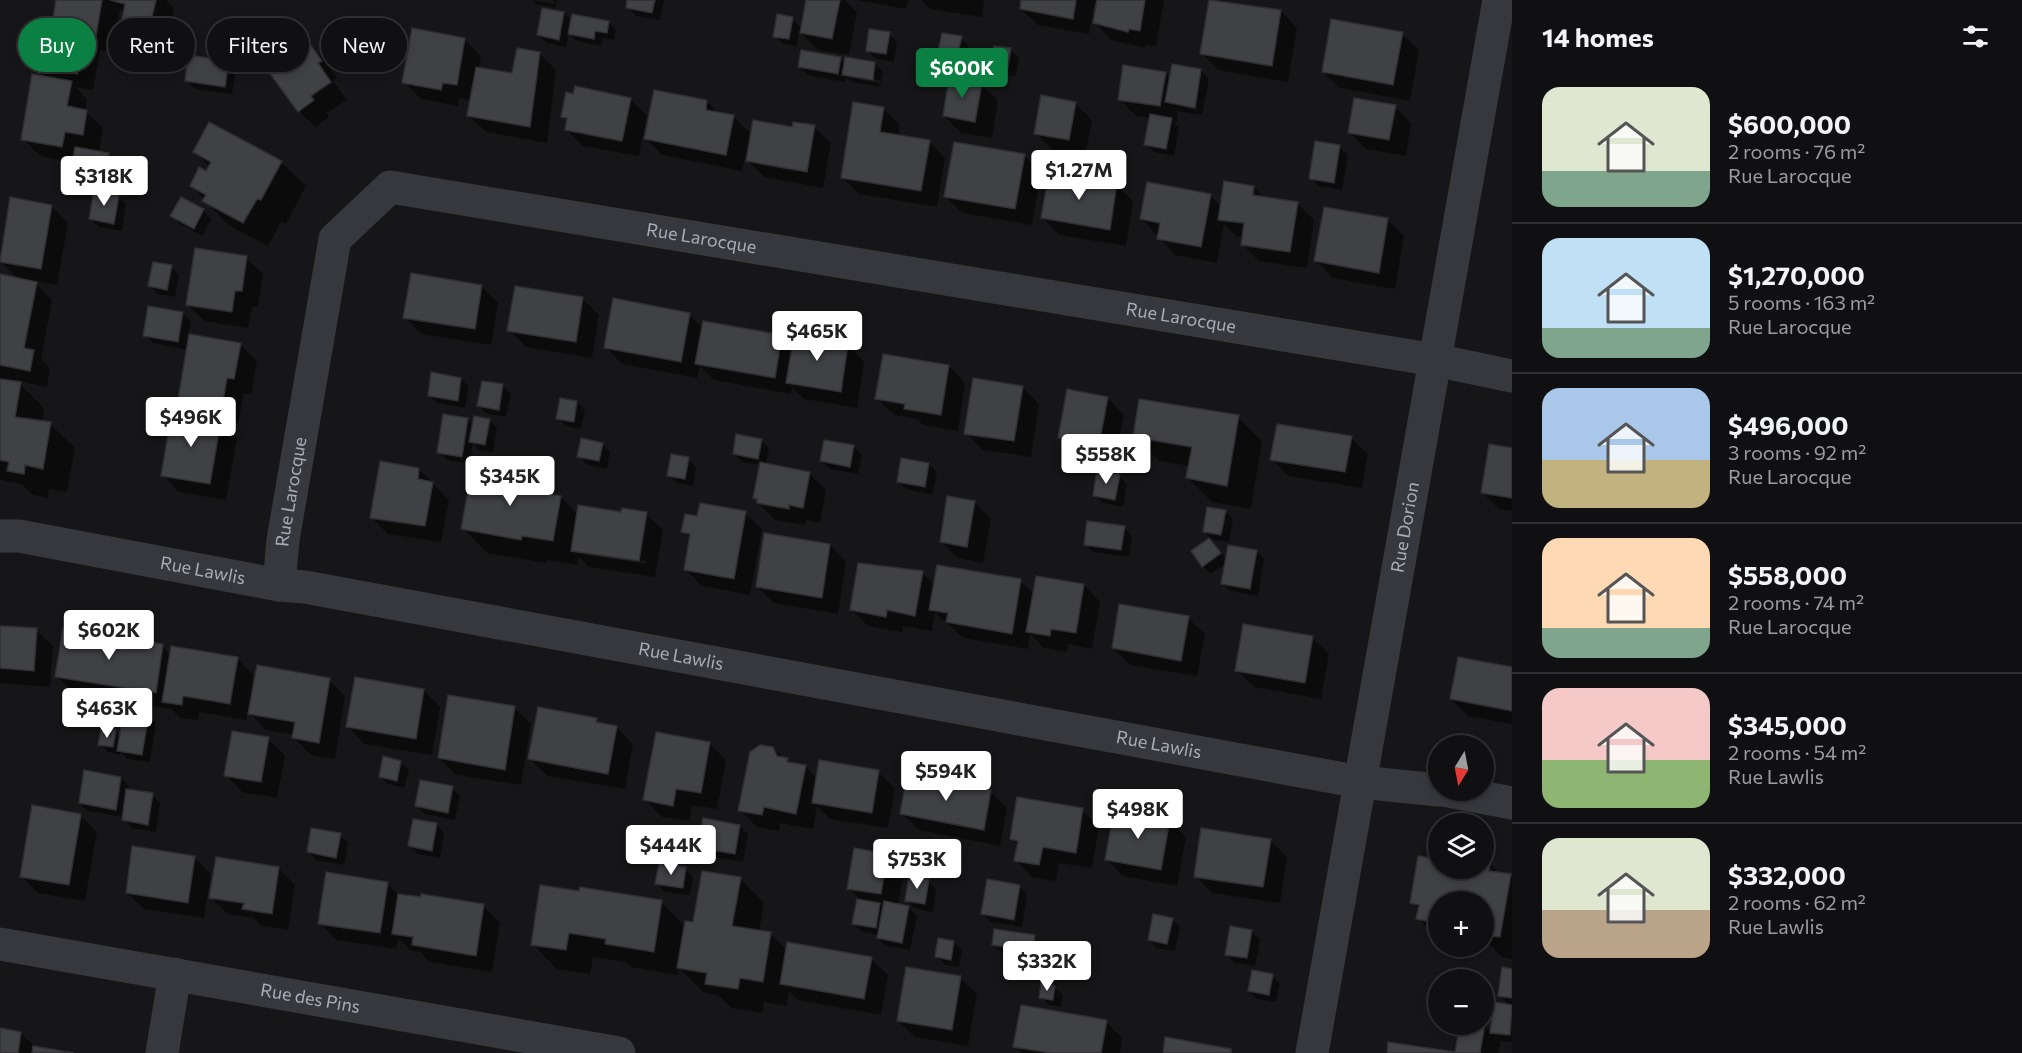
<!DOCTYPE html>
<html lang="en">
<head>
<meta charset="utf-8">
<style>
	:root { --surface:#101012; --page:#1e1e20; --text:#f1f3f6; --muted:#9c9d9f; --line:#303032; --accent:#0b8043 }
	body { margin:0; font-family:Commissioner,sans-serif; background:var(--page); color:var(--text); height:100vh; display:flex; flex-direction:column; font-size:22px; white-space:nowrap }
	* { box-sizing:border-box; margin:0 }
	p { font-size:20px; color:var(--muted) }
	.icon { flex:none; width:33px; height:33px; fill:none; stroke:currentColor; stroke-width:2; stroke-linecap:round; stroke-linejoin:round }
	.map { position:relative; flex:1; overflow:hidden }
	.details { display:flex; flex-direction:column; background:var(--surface); width:510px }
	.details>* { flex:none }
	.guide { position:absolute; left:18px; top:18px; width:570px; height:54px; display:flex; gap:12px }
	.needle { width:39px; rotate:190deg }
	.buttons { position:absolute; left:1428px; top:735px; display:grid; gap:12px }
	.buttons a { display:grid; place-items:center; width:66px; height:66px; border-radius:50%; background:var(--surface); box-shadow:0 3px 9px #0003,0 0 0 2px var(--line); font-size:30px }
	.price { position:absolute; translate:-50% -51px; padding:0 14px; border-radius:6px; background:#fff; color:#222; font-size:20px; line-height:39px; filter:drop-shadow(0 2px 3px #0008) }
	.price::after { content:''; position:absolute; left:50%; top:36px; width:18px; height:14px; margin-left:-9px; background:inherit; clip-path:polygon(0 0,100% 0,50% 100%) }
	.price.selected { background:var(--accent); color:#fff }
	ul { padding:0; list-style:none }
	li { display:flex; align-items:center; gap:18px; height:150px; padding:0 30px }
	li+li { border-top:2px solid var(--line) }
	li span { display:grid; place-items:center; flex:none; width:168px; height:120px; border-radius:18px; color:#555 }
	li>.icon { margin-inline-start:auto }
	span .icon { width:72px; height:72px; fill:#fffc; stroke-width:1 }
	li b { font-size:26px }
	h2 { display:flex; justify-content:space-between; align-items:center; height:72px; padding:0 30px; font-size:26px }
	.chip { padding:0 21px; border-radius:27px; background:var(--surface); box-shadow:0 3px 9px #0003,0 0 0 2px var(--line); font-size:21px; line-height:54px }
	.chip.selected { background:var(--accent); color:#fff }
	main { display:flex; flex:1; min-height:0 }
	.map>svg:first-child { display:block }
	.shadow { fill:#0007; fill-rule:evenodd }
	.building { fill:#404145; stroke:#303034; stroke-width:1.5 }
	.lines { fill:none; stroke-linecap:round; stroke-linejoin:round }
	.minor { stroke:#37383d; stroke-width:33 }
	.labels { text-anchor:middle; stroke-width:5; stroke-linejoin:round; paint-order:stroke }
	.street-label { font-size:18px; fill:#a8adb8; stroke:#111113 }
</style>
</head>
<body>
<main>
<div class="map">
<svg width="1512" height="1053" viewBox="0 0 1512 1053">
	<rect width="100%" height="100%" fill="#161618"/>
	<path class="shadow" d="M59,0H166L174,8L167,41L140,35L123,19L124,13L120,9L112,52L100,50L93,90L75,87L87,99L85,111L103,128L99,153L108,154L116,162L112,186L80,181L72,173L74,163L40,156L23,139L46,78L34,66L53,26Z
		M532,0L555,4V1L550,0H557L555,8L536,4Z
		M629,0H664L660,20L636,16L628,7Z
		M808,0H845L857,12L849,55L818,50L799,31L797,46L783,44L775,36L792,18L802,29Z
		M857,0H908L906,9Z
		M921,0H984L982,17L930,9Z
		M1023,0H1164L1156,46L1145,45V48L1111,40L1095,23L1098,2L1095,1L1089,34L1038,25L1021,9Z
		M1211,0L1281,11L1297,28L1288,82L1218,70L1202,53Z
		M564,13L572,21L608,22L616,30L614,40L603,38L601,46L577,41L569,33L566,47L547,43L538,35Z
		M292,31L321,56L337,78L333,81L347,100L327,113L329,117L315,127L299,111L281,53Z
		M889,34L897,42L894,62L876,59L868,51Z
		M1402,34L1419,50L1410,101L1340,88L1323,72Z
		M961,38L969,46L968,52L980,54L988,62L984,82L945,74L937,66Z
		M464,39L481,56L479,69L513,75L540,54L556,70L547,143L486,132L469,116L472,101L459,98L458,106L421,99L404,82Z
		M1011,50L1019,58L1016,76L1001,74L992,65Z
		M840,59L845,64H875L883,72L880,87L852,82L846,77L845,82L808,75L799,67ZM851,75L880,80V83L851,78Z
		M228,62L236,70L232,94L195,89L187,81Z
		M1201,71L1209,79L1202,115L1178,111L1177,122L1173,121L1179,127L1174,156L1154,152L1146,144L1151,118L1136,116L1119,99L1165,73L1171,79Z
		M981,84L998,101L992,138L961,133L944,116Z
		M630,99L647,116L639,156L583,146L566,129L568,121L563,117Z
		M707,101L719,114L733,116L752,135L814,127L831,143L823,188L764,177L745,158L742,171L662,155L646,139Z
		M1075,103L1092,120L1085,156L1053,150L1036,134Z
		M1395,107L1411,123L1406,156L1366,149L1349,132Z
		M883,108L900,125L898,136L929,141L945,158L937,207L859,194L842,177Z
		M1339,147L1348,155L1342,190L1319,186L1311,178Z
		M195,152L281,162L306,186L286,224L281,222L268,246L228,225L191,185L210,167Z
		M1024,156L1041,172L1032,225L962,213L946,196Z
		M1116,185L1133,201L1126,246L1059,235L1043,218Z
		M1253,187L1265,198L1297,203L1314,220L1307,268L1259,261L1242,244L1243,237L1236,236L1224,224L1217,263L1175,255L1142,219L1210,195L1221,207Z
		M118,196L126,204L122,231L99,227L91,219Z
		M11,199L52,206L68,223L57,285L34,281L52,300L41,359L50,368L47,387L17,381L44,408L42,423L50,424L75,448L67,492L49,489L48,498L33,495L21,484L0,480V276L18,279L0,261Z
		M203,210L211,219L202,236L180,224L172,216Z
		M1388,220L1404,236L1395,289L1333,278L1316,261Z
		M246,258L263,274L258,307H252L248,328L204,321L188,305Z
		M171,267L179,275L175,297L158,294L150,286Z
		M481,286L498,303L491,345L421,334L405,317Z
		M583,299L599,315L592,358L526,347L509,330Z
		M183,313L191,321L188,336L240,345L257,361L251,395L244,393L238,423L220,420L237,438L226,500L179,492L163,475L197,417L179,400L188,350L153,343L145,335Z
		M689,314L703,328L782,337L793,348L830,336L839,344L848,345L864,362L857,408L804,399L792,388L791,394L714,380L700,366L697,378L622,364L606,347Z
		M949,366L965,383L958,431L923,425L917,419L894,415L877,399Z
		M461,379L469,387L465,408L437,403L429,395Z
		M502,386L511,394L506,417L487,414L479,406Z
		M1022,387L1039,404L1031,457L983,450L966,433Z
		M1108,398L1124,415L1115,461L1076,454L1059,438Z
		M577,402L585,410L581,429L566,426L558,418Z
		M1238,417L1262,441L1251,509L1212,502L1188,478L1190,466L1159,461L1134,437Z
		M467,419L474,426L489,420L497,428L493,452L479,450L473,443L470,464L447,460L439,452Z
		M1351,438L1368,454L1362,488L1288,476L1272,459Z
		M761,440L769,448L766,465L809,473L826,490L820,523L806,520L805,525L775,520L758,503L755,498L761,465L742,462L734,454Z
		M602,444L610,452L607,469L587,465L579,456Z
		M854,447L862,455L858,474L830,469L822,461Z
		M1512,450V511L1499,509L1482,492Z
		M688,459L696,467L693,486L677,483L668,475Z
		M929,464L937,472L932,495L907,489L898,481Z
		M419,469L449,500L441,542L388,534L372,518Z
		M514,471L520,478L535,480L550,495L561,497L578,515L646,514L663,530L655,577L589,567L579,557L577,565L547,560L546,563L487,553L463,528L489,484ZM589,552L646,561V564L589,555Z
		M1119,476L1127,484L1123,507L1103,503L1095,495Z
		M974,502L991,519L983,563L958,558L941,541Z
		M1225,511L1233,519L1229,542L1210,539L1205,531Z
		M745,513L762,529L750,595L702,586L686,570L691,539L683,531L699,518Z
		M1124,527L1132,536L1129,557L1093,552L1085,544Z
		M1209,539L1227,560L1256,551L1264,559L1258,596L1230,591L1222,583L1226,563L1211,574L1203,566Z
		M830,545L846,562L838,614L774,603L757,587Z
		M922,573L935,585L1020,581L1034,594L1084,585L1100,602L1092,649L1068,644L1067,652L1044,648L1030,634L1028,649L964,638L935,613L932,631L903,626L902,632L868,626L852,610Z
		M1188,618L1205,634L1197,676L1130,665L1113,648Z
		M0,627L36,630L53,646L50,687L0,683Z
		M1312,638L1329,654L1321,699L1254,687L1237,670Z
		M162,646L171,655L237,658L253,675L252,685L329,680L345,696L335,759L311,755L294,738L295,735L266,730L248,711L246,720L199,712L198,720L180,718L171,709L74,693L57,677Z
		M1512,668V724L1468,716L1451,699Z
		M424,690L440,707L432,755L364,744L348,727Z
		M514,708L531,724L521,785L456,775L439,758Z
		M148,715L156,723L150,762L127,759L121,752L120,755L108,752L100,744L104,731L112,739L115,732L121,738Z
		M596,719L602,725L616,727L633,744L625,789L547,776L530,759Z
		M268,739L285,755L277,798L242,792L226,775Z
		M710,744L726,760L717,809L692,805L689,821L662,817L645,800Z
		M772,748L792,764L805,766L817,779L878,772L895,788L888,828L830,819L817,806L813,829L780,823L779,831L757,827L740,810Z
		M400,762L409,770L404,788L388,784L380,776Z
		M121,778L129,786L128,791L152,795L160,803L156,832L131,828L124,817L88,811L80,803Z
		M452,788L460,796L455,820L425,814L417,806Z
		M990,792L1007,808L1000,846L919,830L902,814Z
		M1082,810L1099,826L1092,868L1059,863L1056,881L1032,877L1016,860L1018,845L1012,839Z
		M80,815L97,832L85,901L38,893L21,876Z
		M1169,820L1186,837L1177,886L1123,876L1106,859Z
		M436,824L444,832L440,858L418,854L410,846Z
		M739,826L748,834L743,862L707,856L699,848Z
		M340,835L348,843L344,865L316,860L308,851Z
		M1270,840L1287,857L1280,903L1212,893L1195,876Z
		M888,855L904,872L898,906L909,908L917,916L910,950L886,946L878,938L879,935L862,932L854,924L862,902L849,888Z
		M194,857L211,874L204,918L144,909L127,893Z
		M1420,858L1438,861V868H1484V863L1490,864L1500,874L1512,877V959L1502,957L1484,939V902H1438V939L1418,918L1420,910L1412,902Z
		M279,869L295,885L288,930L261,925L253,918L228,914L211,898Z
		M685,869L693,877L690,895L665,892L657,884Z
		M740,878L764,903L759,932L770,934L787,950L871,959L888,975L881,1015L798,1000L789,991L787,1006L764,1002L763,1013L731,1008L718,995L703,992L679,968L678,975L631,967L626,962L593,957L590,974L557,969L532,944L661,902L685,926L695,924Z
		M928,881L936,889L933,912L914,908L906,900Z
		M387,883L399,896L484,906L500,923L492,972L430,962L420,952L410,950L398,938L396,949L336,940L320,923Z
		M1019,886L1027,895L1022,927L991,922L983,914Z
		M1172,919L1180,927L1175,951L1157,948L1149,940Z
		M1252,931L1260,940L1255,966L1235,963L1227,955Z
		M1034,937L1042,945L1040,959L1001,952L993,944Z
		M954,942L962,950L959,967L945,965L937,957Z
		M1512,970V1042L1501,1041L1498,1053H1457L1484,1025L1491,1033L1510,1006L1500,995Z
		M1272,976L1280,984L1276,1002L1257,999L1249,991Z
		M960,978L977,994L968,1046L915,1037L898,1021Z
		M1054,987L1063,995L1061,1007L1049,1005L1041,997Z
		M1106,1022L1122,1038L1120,1053H1022L1015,1046Z
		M0,1030L21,1033L36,1048L65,1053H0Z"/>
	<path class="building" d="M56,0H102L96,36L84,34L77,74L32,66L40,22L52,25Z
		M110,0H156L150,25L122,19L125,4Z
		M627,0H655L652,13L626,8Z
		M806,0H840L832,39L800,33Z
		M1021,0H1076L1073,19L1020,9Z
		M1097,0H1145L1140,31L1129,29L1128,32L1093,23Z
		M1209,0L1281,10L1272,66L1200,54Z
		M542,8L564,12L559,40L537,35Z
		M572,14L609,21L607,33L595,31L594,39L568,34Z
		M777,14L793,17L789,39L773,37Z
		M1331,19L1403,32L1393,85L1322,72Z
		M412,28L465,38L457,85L443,83L441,90L402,83Z
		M292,29L300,40L305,37L322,61L318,63L331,82L311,96L314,100L298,112L263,64L279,53L272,43Z
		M869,29L890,32L886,54L866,51Z
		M942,33L962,36L959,49L981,53L976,74L935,66Z
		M994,46L1011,48L1008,68L991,66Z
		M517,48L540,52L530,127L467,116L476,67L512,73Z
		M801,50L841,57L838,74L798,67Z
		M188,55L229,61L225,87L185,81Z
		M845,57L875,62L873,80L842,75Z
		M1172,64L1201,69L1195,108L1165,102Z
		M1123,65L1166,72L1160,106L1118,100Z
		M32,74L72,81L67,106L87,110L83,135L65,132L62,147L21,140Z
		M949,77L982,83L975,122L943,116Z
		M575,86L631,98L622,141L565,130L567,118L561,117L566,92L573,94Z
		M654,90L707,100L706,110L734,115L726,155L644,139Z
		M1041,95L1076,102L1069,140L1034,134Z
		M1354,98L1396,105L1389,140L1348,133Z
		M853,102L884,107L880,132L930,140L921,191L841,178Z
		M1150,114L1172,118L1166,149L1144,145Z
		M753,120L792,127L793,122L815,125L807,172L746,161Z
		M209,122L282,161L261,200L257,199L243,223L202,201L206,195L190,186L199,167L206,171L211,162L193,152Z
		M1315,141L1340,145L1334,183L1309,179Z
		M954,142L1025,154L1015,209L944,197Z
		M75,147L109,153L104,179L70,173Z
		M1049,172L1117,183L1110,230L1041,218Z
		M1224,181L1254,186L1253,195L1298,202L1290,252L1241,245L1244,223L1218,220Z
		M1147,182L1211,194L1201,247L1157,239L1160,223L1140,219Z
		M94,190L119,195L114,224L89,219Z
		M10,197L52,205L41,269L0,262Z
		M181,197L204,209L194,229L170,216Z
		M1324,207L1388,218L1379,273L1314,261Z
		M195,248L247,256L242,291H235L232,312L186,305Z
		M153,262L172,265L167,290L148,286Z
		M411,273L482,285L475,329L403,318Z
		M0,274L37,282L24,348L34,350L30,371L0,365Z
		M515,286L583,297L576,342L507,331Z
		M613,298L690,313L681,362L604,348Z
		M148,306L183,312L178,342L143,336Z
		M703,321L782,335L775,378L695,364Z
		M813,332L831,334L830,341L848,344L841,392L786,383L794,335L812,338Z
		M189,334L241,343L234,379L227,378L222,407L178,400Z
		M883,354L949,365L941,415L904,409L905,404L875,399Z
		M431,372L461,378L458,401L428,396Z
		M973,378L1023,386L1014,441L964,434Z
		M0,379L21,382L15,417L51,422L43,469L25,465L24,474L7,471L9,462L0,460Z
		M482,381L503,384L499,410L477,406Z
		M1067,389L1108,397L1099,445L1058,438Z
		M560,398L577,401L574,422L556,419Z
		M1139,399L1239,415L1227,486L1186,478L1192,447L1133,437Z
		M172,411L221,420L210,484L161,476Z
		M443,414L468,418L462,457L437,453Z
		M474,416L490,419L485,445L469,442Z
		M1277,424L1352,436L1345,472L1270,460Z
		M736,434L762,439L758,459L733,454Z
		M581,438L603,443L599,461L577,457Z
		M824,440L854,445L850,467L820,461Z
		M1489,444L1512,448V498L1481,493Z
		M671,454L689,457L685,479L667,476Z
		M901,458L929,463L925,487L897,482Z
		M380,461L419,468L418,479L433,482L425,526L370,518Z
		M760,462L810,472L803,508L789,505V509L757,503V499L753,498Z
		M491,465L515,470L514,475L535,479L533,491L561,496L553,541L522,536L521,540L461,529L470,479L487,482Z
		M1097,470L1120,474L1115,500L1093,496Z
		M947,496L975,501L967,547L940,542Z
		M700,503L746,511L734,579L684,570L690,534L681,532L685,514L697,516Z
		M578,505L621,512L622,508L647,512L639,561L571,551Z
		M1207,507L1226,510L1221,535L1203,532Z
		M1087,521L1125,526L1121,550L1084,545Z
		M764,533L830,544L822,598L756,587Z
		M1209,538L1221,553L1202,567L1191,551Z
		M1228,545L1257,550L1250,589L1221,584Z
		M858,563L923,571L915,616L887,610L886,617L850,610Z
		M937,565L1021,579L1012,634L946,622L948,613L929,610Z
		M1036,576L1084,584L1076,633L1051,629L1050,636L1026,632Z
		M1119,604L1189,616L1181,661L1112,648Z
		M1243,624L1313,636L1305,683L1235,671Z
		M0,626L37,628L34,671L0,668Z
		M63,628L163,644L156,693L55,677Z
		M171,646L238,657L230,704L183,696L182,705L162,702Z
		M1458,657L1512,667V711L1450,699Z
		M257,665L330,678L319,743L292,738L295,722L248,714Z
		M355,677L424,689L416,739L346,727Z
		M448,695L515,706L505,770L438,758Z
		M538,707L597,718L596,722L617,726L608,774L528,759Z
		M124,709L149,713L142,755L117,751Z
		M101,729H105L104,735L111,736L112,730H116L113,747L98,745Z
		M232,731L269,737L261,782L224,776Z
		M656,732L710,742L701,793L676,789L673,806L643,800Z
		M760,745L773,747L777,756L788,758L787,762L806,765L796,814L764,807L762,815L738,811L750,752Z
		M383,756L401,761L397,781L379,777Z
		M819,760L879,770L872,813L812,803Z
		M84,770L121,777L116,810L79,803Z
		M907,775L991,790L984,830L900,814Z
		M420,780L453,786L448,813L415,806Z
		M126,789L153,793L148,825L122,820Z
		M1017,797L1083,808L1076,853L1043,847L1039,865L1014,861L1018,841L1010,839Z
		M32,805L81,814L69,885L20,877Z
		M1114,809L1170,819L1161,870L1105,860Z
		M703,818L740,825L735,854L697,848Z
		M413,819L437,823L432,851L408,846Z
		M311,828L341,833L336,858L307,852Z
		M1201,828L1271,839L1263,887L1194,877Z
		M132,846L195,856L188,903L126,893Z
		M854,848L888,854L881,894L847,889Z
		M1418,856L1438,859V868H1484V861L1490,862L1489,871L1511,874L1500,937L1484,935V902H1438V923L1416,919L1419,905L1410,903Z
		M216,857L279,867L272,914L242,909L244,903L209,898Z
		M659,863L686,867L683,888L655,884Z
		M702,871L741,877L732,926L771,932L763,982L740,978L738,989L705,984L707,973L677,968L685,921L693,922Z
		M326,872L388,882L380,933L318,924Z
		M909,876L929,879L925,904L905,901Z
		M987,879L1020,885L1014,920L981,914Z
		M540,885L579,891L580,887L662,900L654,952L605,944L606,939L569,933L566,950L531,945Z
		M398,894L421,897V894L484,904L476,956L412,945L413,937L392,934Z
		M857,899L880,903L876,928L852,924Z
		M884,901L909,906L902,943L877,938Z
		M1153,914L1173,918L1167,944L1148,940Z
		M1230,926L1252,930L1247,958L1225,955Z
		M994,929L1035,935L1033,951L992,945Z
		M938,938L954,941L951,960L935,957Z
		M787,942L872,957L864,999L780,984Z
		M906,967L961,976L952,1030L897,1021Z
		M1502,967L1512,969V998L1498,996Z
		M1252,970L1273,974L1269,995L1248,991Z
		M1041,983L1055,986L1053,1000L1039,998Z
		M1494,1002L1512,1005L1510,1035L1490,1033Z
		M1021,1005L1107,1020L1101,1053H1051L1013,1047Z
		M1460,1024H1485L1480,1053H1387L1388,1042L1455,1052Z
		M0,1028L21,1032L18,1053H0Z
		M1165,1037L1231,1049V1053H1163Z
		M33,1046L74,1053H32Z"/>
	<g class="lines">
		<g class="minor">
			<path id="s1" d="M0,536H19L279,585L305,587L1360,782L1438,790"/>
			<path id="s2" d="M279,585L283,540L335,239L390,187L1435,360L1512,376"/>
			<path d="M1443,790L1512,803"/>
			<path id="s3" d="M0,944L619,1053"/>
			<path d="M162,1053L175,974"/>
			<path id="s4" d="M1312,1053L1499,0"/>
		</g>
	</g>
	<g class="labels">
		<g class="street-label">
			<text dy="6" stroke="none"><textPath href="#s2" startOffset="742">Rue Larocque</textPath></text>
			<text dy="6" stroke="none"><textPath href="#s2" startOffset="1228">Rue Larocque</textPath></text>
			<text dy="6" stroke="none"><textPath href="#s2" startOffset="94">Rue Larocque</textPath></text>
			<text dy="6" stroke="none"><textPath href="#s4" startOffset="534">Rue Dorion</textPath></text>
			<text dy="6" stroke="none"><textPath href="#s1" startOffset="206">Rue Lawlis</textPath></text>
			<text dy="6" stroke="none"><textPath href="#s1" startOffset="692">Rue Lawlis</textPath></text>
			<text dy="6" stroke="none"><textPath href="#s1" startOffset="1178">Rue Lawlis</textPath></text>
			<text dy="6" stroke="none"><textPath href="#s3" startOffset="315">Rue des Pins</textPath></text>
		</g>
	</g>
</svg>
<div class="buttons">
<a><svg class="needle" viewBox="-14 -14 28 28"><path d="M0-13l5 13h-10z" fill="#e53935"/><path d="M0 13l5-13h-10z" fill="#9c9d9f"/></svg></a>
<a><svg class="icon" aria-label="layers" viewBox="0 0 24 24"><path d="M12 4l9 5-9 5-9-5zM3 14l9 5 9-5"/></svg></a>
<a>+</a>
<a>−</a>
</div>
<b class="price selected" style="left:962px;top:99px">$600K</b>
<b class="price" style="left:1079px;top:201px">$1.27M</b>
<b class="price" style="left:104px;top:207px">$318K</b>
<b class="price" style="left:817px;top:362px">$465K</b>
<b class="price" style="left:191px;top:448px">$496K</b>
<b class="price" style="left:1106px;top:485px">$558K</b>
<b class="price" style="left:510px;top:507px">$345K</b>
<b class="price" style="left:109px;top:661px">$602K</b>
<b class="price" style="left:107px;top:739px">$463K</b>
<b class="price" style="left:946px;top:802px">$594K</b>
<b class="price" style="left:1138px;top:840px">$498K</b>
<b class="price" style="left:671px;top:876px">$444K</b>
<b class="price" style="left:917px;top:890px">$753K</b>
<b class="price" style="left:1047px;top:992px">$332K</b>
<div class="guide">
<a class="chip selected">Buy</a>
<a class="chip">Rent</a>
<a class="chip">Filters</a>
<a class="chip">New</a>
</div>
</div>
<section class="details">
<h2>14 homes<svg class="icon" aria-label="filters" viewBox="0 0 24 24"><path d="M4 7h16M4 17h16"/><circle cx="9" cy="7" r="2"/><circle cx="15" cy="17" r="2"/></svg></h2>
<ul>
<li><span style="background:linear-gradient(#dfe7d0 70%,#7fa58c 0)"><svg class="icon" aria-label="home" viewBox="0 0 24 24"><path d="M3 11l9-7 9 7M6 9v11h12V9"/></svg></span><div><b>$600,000</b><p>2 rooms · 76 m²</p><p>Rue Larocque</p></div></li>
<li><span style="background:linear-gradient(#bfe0f5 75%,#7fa58c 0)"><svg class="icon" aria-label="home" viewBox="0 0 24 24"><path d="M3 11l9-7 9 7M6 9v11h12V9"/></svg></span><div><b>$1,270,000</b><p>5 rooms · 163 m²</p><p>Rue Larocque</p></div></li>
<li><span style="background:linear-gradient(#a9c7e8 60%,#c2b280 0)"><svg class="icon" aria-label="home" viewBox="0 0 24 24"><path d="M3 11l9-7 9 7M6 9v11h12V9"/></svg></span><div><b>$496,000</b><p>3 rooms · 92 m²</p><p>Rue Larocque</p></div></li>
<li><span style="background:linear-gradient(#ffd9b3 75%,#7fa58c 0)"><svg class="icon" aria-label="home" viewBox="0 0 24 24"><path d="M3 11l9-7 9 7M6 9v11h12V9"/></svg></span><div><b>$558,000</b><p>2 rooms · 74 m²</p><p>Rue Larocque</p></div></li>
<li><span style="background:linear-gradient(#f6c9c9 60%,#8fb573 0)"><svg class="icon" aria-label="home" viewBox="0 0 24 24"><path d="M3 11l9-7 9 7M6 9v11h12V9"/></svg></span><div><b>$345,000</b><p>2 rooms · 54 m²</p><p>Rue Lawlis</p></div></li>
<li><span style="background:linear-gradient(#dfe7d0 60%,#b9a48a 0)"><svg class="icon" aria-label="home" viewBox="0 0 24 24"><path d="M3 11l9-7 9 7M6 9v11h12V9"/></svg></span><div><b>$332,000</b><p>2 rooms · 62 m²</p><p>Rue Lawlis</p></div></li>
</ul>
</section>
</main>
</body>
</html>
